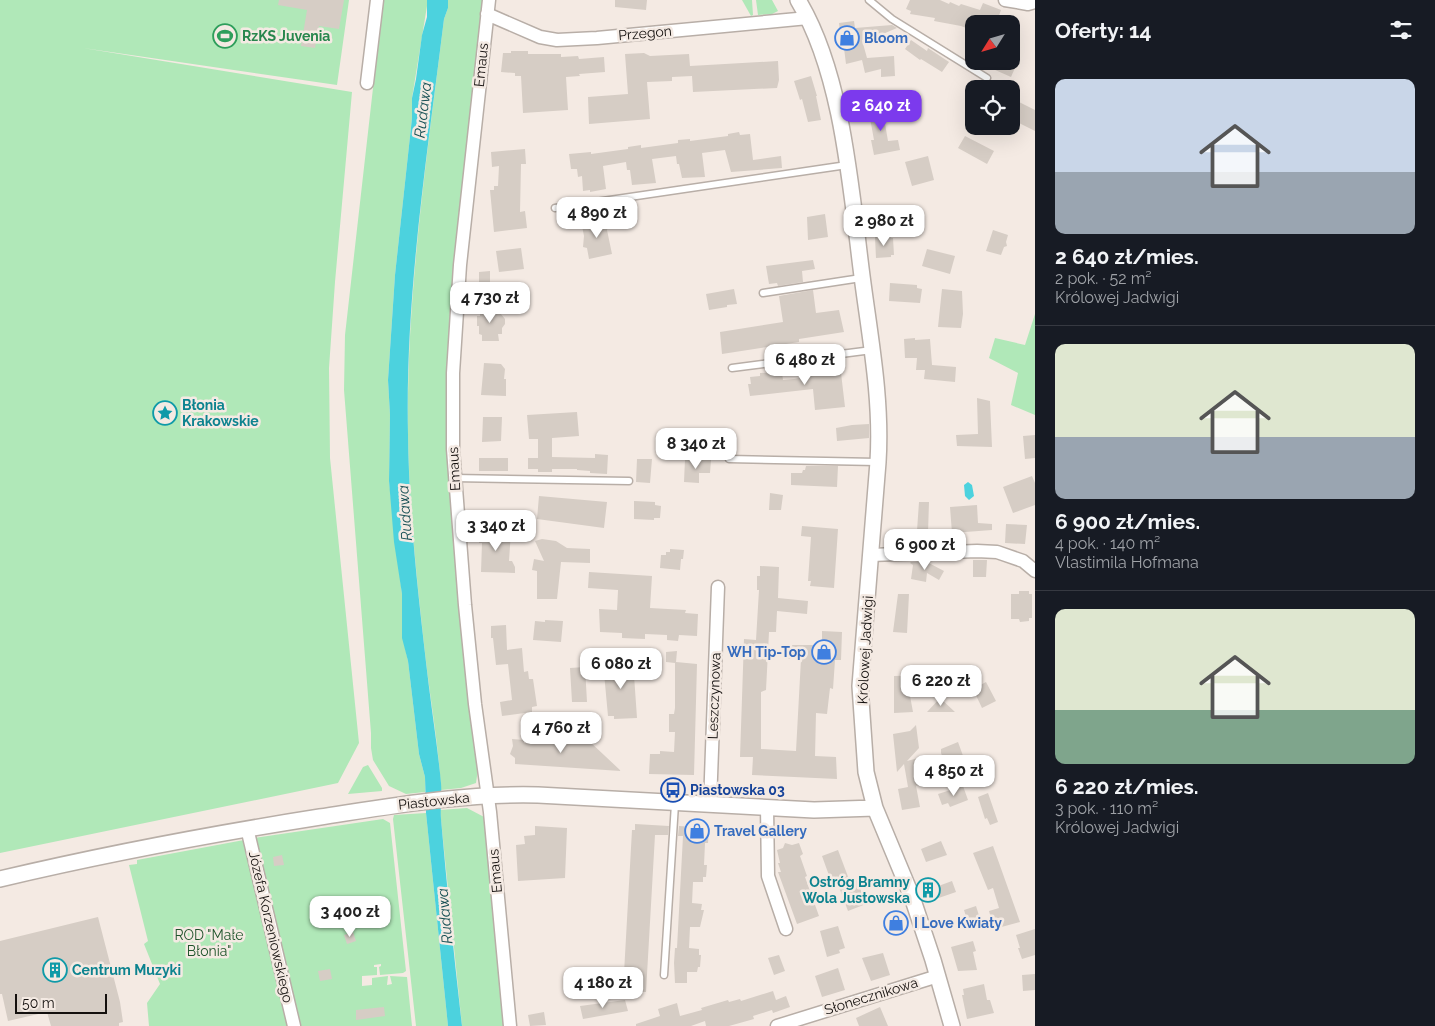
<!DOCTYPE html>
<html lang="pl">
<head>
<meta charset="utf-8">
<style>
	:root { --surface:#171b24; --page:#20242c; --text:#f1f3f6; --muted:#9ea1a6; --line:#363941; --accent:#7c3aed }
	body { margin:0; font-family:Raleway,sans-serif; background:var(--page); color:var(--text); height:100vh; display:flex; flex-direction:column; font-size:19px; white-space:nowrap }
	* { box-sizing:border-box; margin:0 }
	p { font-size:16px; color:var(--muted) }
	.icon { flex:none; width:28px; height:28px; fill:none; stroke:currentColor; stroke-width:2; stroke-linecap:round; stroke-linejoin:round }
	.map { position:relative; flex:1; overflow:hidden }
	.side { display:flex; flex-direction:column; background:var(--surface); width:400px }
	.side>* { flex:none }
	.needle { width:32px; rotate:233deg }
	.buttons { position:absolute; left:965px; top:15px; display:grid; gap:10px }
	.buttons a { display:grid; place-items:center; width:55px; height:55px; border-radius:10px; background:var(--surface); box-shadow:0 5px 20px #0002; font-size:25px }
	.scale { position:absolute; left:15px; bottom:12px; width:92px; box-sizing:border-box; padding-left:5px; border:2px solid #14100e; border-top:0; font-size:14px; line-height:18px; white-space:nowrap; color:#14100e; -webkit-text-stroke:4px #f4eae3; paint-order:stroke }
	.price { position:absolute; translate:-50% -42px; padding:0 11px; border-radius:10px; background:#fff; color:#222; font-size:16px; line-height:32px; filter:drop-shadow(0 1px 2px #0008) }
	.price::after { content:''; position:absolute; left:50%; top:30px; width:15px; height:11px; margin-left:-8px; background:inherit; clip-path:polygon(0 0,100% 0,50% 100%) }
	.price.selected { background:var(--accent); color:#fff }
	ul { padding:0; list-style:none }
	li { display:grid; align-content:center; gap:10px; height:265px; padding:0 20px }
	li+li { border-top:1px solid var(--line) }
	li span { display:grid; place-items:center; height:155px; border-radius:10px; color:#555 }
	li>.icon { margin-inline-start:auto }
	span .icon { width:90px; height:90px; fill:#fffc; stroke-width:1 }
	li b { font-size:21px }
	h2 { display:flex; justify-content:space-between; align-items:center; height:60px; padding:0 20px; font-size:21px }
	main { display:flex; flex:1; min-height:0 }
	.map>svg:first-child { display:block }
	.green { fill:#b0e8b8 }
	.water { fill:#4cd2de }
	.building { fill:#d6cdc5 }
	.lines { fill:none; stroke-linecap:round; stroke-linejoin:round }
	.service-casing { stroke:#b8aea7; stroke-width:9 }
	.minor-casing { stroke:#b8aea7; stroke-width:15 }
	.tertiary-casing { stroke:#b8aea7; stroke-width:18 }
	.service { stroke:#fff; stroke-width:6 }
	.minor { stroke:#fff; stroke-width:12 }
	.tertiary { stroke:#fff; stroke-width:15 }
	.labels { text-anchor:middle; stroke-width:5; stroke-linejoin:round; paint-order:stroke }
	.street-label { font-size:14px; fill:#14100e; stroke:#f4eae3 }
	.leisure-label { font-size:14px; font-weight:bold; fill:#27864d; stroke:#f4eae3; text-anchor:start }
	.shop-label { font-size:14px; font-weight:bold; fill:#366cbe; stroke:#f4eae3; text-anchor:start }
	.culture-label { font-size:14px; font-weight:bold; fill:#0d838f; stroke:#f4eae3; text-anchor:start }
	.transit-label { font-size:14px; font-weight:bold; fill:#164399; stroke:#f4eae3; text-anchor:start }
	.park-label { font-size:14px; fill:#1f542b; stroke:#f4eae3 }
	.water-label { font-size:15px; font-style:italic; fill:#164f54; stroke:#f4eae3 }
</style>
</head>
<body>
<main>
<div class="map">
<svg width="1035" height="1026" viewBox="0 0 1035 1026">
	<rect width="100%" height="100%" fill="#f4eae3"/>
	<path class="green" d="M0,0H349L337,85L83,48L352,92L335,282L329,368L330,458L359,743L338,783L0,853Z
		M383,0H427V6L412,98V118L395,275L388,380L390,415L389,481L402,594V634L408,661L419,754L425,777V792L406,794L389,786L373,760L371,748V733L344,390L345,335Z
		M448,0H485L455,257L449,355L479,762L476,783L461,788L441,790C439,750 432,710 427,670C418,592 409,513 408,434C406,295 427,157 444,19L448,8Z
		M742,0H752L753,15L751,16Z
		M756,0H772L778,11L772,14L758,15Z
		M1035,314V415L1011,405L1018,373L989,358L995,338L1025,345Z
		M368,765L382,788V791L348,794L363,767Z
		M467,808L486,818L505,1026H462L440,810Z
		M426,813L448,1026H416L393,819L394,815Z
		M383,819L390,823L406,971L403,973L380,975L379,967L381,966V964L374,965V967H377V975L362,976V986L372,985V978L388,976L387,985L392,984L390,976L407,977L412,1026H299L254,838Z
		M244,840L290,1026H149L147,1003L160,984L144,944L148,941L129,865L137,864V860Z"/>
	<path class="water" d="M427,0H448V8L444,19C427,157 405,295 408,434C409,518 419,603 429,687C433,719 438,751 441,783C442,795 440,807 441,819C447,888 454,957 462,1026H448L426,813L425,777L419,754L408,661L402,638V594L394,542L389,481L390,415L388,380L395,275L412,118V98L416,79L422,35L427,17Z
		M968,482L972,485L974,496L969,500L965,496L964,485Z"/>
	<path class="building" d="M279,0H344L339,29L319,26L315,48L301,46L307,10L278,5Z
		M615,0H647L646,10L615,7Z
		M910,0H940L949,4L950,2L959,6L961,4L980,10L983,3L1001,10L996,24H974V31L961,26L934,21L935,18L910,14L911,11L906,9Z
		M854,21L855,28L892,25L897,28L871,39L862,40L867,58L894,56L895,76L881,77V69L865,73L862,60L846,64L844,48H842L839,23Z
		M911,40L927,51L928,48L949,62L942,72L921,59L920,60L905,49Z
		M511,51H528V54H561V57L578,56L579,59L604,57L605,72L579,74L580,76L566,77L568,110L523,113L521,76H515V73L501,72L503,53H511Z
		M644,53L650,56L689,54L690,66L778,61L779,80L777,88L693,92L692,76L672,77V81L647,82L650,119L589,124L588,97L628,94L625,54Z
		M997,61H1018L1011,77L993,69Z
		M811,76L817,96H816L821,120L808,122L802,99L800,100L794,81Z
		M1011,98L1035,110V131L1011,119Z
		M883,104V112L888,141L898,140L900,150L874,155L871,140H874L868,107Z
		M739,132L740,135L750,134L753,160L781,156L782,168L731,172L725,150L702,153L705,177L682,178L679,164H677L676,156L652,159L656,183L632,185L630,170H627L626,162L603,166L606,189L590,192V190L583,191L582,176L578,177L577,169H571L569,154L591,152V154L628,149V147L641,145V148L678,143V140L690,139V141L728,136V134Z
		M965,136L994,151L987,164L958,148Z
		M525,149L526,164H521L520,212L525,211L527,228L494,232L490,190H494V186H498L499,166L492,167L491,152Z
		M928,156L934,180L912,186L905,162Z
		M825,214L828,237L808,240L807,217Z
		M607,219L609,226L607,230L612,254L589,259L587,248L583,247L584,236L582,226Z
		M993,230L1008,235L1006,242L1007,246L1004,247L1001,255L986,251Z
		M875,237H890L891,238H893L894,255H891V257L876,258Z
		M521,248L524,269L499,272L496,251Z
		M927,249L955,256L950,274L922,266Z
		M813,260L815,269L802,271L803,282L778,286L777,283L769,284L766,266Z
		M490,271V282H479V272Z
		M890,283L917,285V288L922,289L920,303L889,301Z
		M734,289L737,304L727,305V307L709,310L706,294Z
		M942,289L962,291L963,314L961,328L938,327Z
		M813,290L816,313L839,310L844,332L799,339V342L722,354L720,332L783,322L779,296Z
		M490,305L496,308L505,319V324L502,328V334H498L499,341H482V335L479,334V326H477V316H480V308H487Z
		M915,338V340L930,339L932,365L956,367L955,382L924,379L925,370H916L917,358H905L904,339Z
		M484,363L501,364L505,369L504,379H506V396L481,395Z
		M826,365L827,368L837,366L838,374L841,373L845,407L815,410L813,389L750,396L748,384H751L750,377L760,376V373L776,372V374L782,373L783,380L794,379L806,377L805,370L813,369V367Z
		M977,398L990,401L992,447L957,446L956,435L978,434Z
		M577,412L579,436L552,438V457L595,458V454L608,455L607,474L590,473V471L577,470V469H552V472H538V469H528V458H538V439H529L527,415Z
		M483,417H502L501,441L482,442Z
		M869,424V438L837,441L836,428L852,425Z
		M1035,435V458L1025,459L1023,436Z
		M479,458H508V471H479Z
		M637,459H652L650,483L636,482Z
		M685,459L711,460L710,473H699V483L684,482Z
		M806,466H838L837,487L791,485V473H802L803,470H805Z
		M1032,476L1035,483V505L1013,513L1003,487Z
		M770,493L783,495L781,510H769Z
		M539,496L607,502L604,528L537,519Z
		M634,501L655,502V505L661,506L660,518H654V520L634,519Z
		M919,502H929L928,533H942L943,544L916,545Z
		M977,505L978,523L992,524V530L952,533L950,507Z
		M1006,524L1027,525L1025,544L1005,543Z
		M802,526L838,529L834,588L810,586L811,581H808L811,537L801,536Z
		M479,531H511L509,561H512L515,567V573L481,572L482,543H479Z
		M542,539L556,541L567,548L590,549V563L561,562L557,599H537V571L532,570L534,559L544,561L535,541Z
		M670,549L684,550L683,559H681L680,570L660,568L661,555H666V552H670Z
		M973,560H987L986,577H973Z
		M925,561L944,571L939,580L927,573L926,582L911,579L913,565L910,563L911,562Z
		M760,566L779,567L778,598L808,601L807,614L777,611L776,632H769L766,690L761,692V749L796,751L801,659H788V645H822V631L842,632L841,660H835L833,689L830,688L827,714L816,713L815,756L836,757L837,779L752,775L753,757H740L744,639L756,640L759,590H757V576H760Z
		M589,572L652,576L650,608L686,610L685,613L698,614L697,636L679,635L678,641L667,640V635L645,634V639L622,638V633L600,632L599,609L617,610L618,591V590L588,588Z
		M1019,591H1029V594H1032V618H1029V621L1020,622L1019,619H1011V594H1019Z
		M898,594H909L907,633L893,632Z
		M545,620L563,621L561,642L533,640L535,621L545,622Z
		M506,625L507,650L522,648L524,672L528,671L529,679H533L537,706L532,707V712L502,716L500,702L512,700L508,664L496,665L493,638H491V626Z
		M677,651L676,662L697,664L694,775L649,774L650,754H660V751L674,752L675,732H669V714H674L675,708V663L666,662V652Z
		M633,661L637,718L614,719V716H608L604,673L610,672L609,662Z
		M585,667L587,702H572L570,668Z
		M930,675V679L908,685L913,712L894,713V676Z
		M986,682L996,701L982,708L973,689Z
		M940,698L955,712H927Z
		M916,725L919,748L907,761L922,757L924,771L917,772L919,785L915,786H916L920,807L902,810L898,789L908,787L904,764L897,772L893,734L910,731Z
		M549,736L588,740L621,771L515,764V758L510,754L513,746L512,739L524,740V743H548Z
		M958,742L970,775L952,782L941,753V749Z
		M963,786L968,800L950,807L948,803L942,805L938,794Z
		M988,793L998,822L990,825L987,818L985,819L978,797Z
		M635,824L669,826L668,835H655L646,992L623,991L632,830H635Z
		M535,826L567,828L565,878L518,881L516,845L525,844L524,836L535,835Z
		M679,826L709,828L708,843H705L704,865H707L706,877H703V882H693L692,903L702,904L701,910H704L700,927H690L689,948L699,949V955H701L700,967H698L697,972H687V983H675L674,963L675,948H677L683,836H678Z
		M941,841L947,855L926,862L921,849Z
		M785,843L792,845L799,843L803,854L800,856L807,876L805,877L819,916L797,924L778,872H781L778,863H780L777,850L783,848Z
		M993,846L1020,922L994,929L989,911L999,908L993,888L988,890L973,853Z
		M838,850L850,882L857,880L866,904L848,911L836,879L831,881L822,856Z
		M282,855L284,865L274,866L273,857Z
		M929,877L933,888L952,881L956,892L927,902L919,881Z
		M976,906L981,922L969,926L964,910Z
		M98,917L120,1002L123,1022L119,1023V1026H51L47,1012L8,1021L2,994H0V941Z
		M838,926L845,948L839,950L840,953L827,957L820,931Z
		M1035,929V955L1022,959L1018,948H1020L1016,935Z
		M353,932L356,941L347,944L344,935Z
		M973,941L976,951L973,952L977,970L958,971L951,947Z
		M883,953L890,975L871,981L862,958Z
		M779,955L785,971L774,975L768,958Z
		M838,968L845,990L822,997L815,976Z
		M330,969L332,979L320,981L318,971Z
		M1035,974V990L1023,991L1022,975Z
		M984,984L987,1000H990L994,1013L967,1019L962,995H964L963,989Z
		M773,991L776,1000L786,996L790,1007L773,1013L772,1010L753,1016L754,1019L729,1026H706L705,1021L691,1026H636V1024L660,1016L658,1009L677,1003L680,1016L702,1010L701,1008L728,1000L729,1002L740,999L741,1001Z
		M625,1000L628,1011L583,1019L580,1006Z
		M384,1007L385,1016L356,1020V1010Z
		M880,1007L888,1026H859L856,1018Z
		M544,1012L546,1025L530,1026L528,1015Z"/>
	<g class="lines">
		<g class="service-casing">
			<path id="service" d="M869,0L892,19L987,78
				M555,208L847,165
				M763,293L861,278
				M732,368L872,350
				M729,459L877,462
				M454,478L629,481
				M664,975L675,804"/>
		</g>
		<g class="minor-casing">
			<path id="minor" d="M489,0L460,265L453,373V449L465,605L475,704L490,812L510,1026
				M1005,0L1028,4L1035,2
				M487,14L540,37L557,40L597,38L808,18
				M367,83L377,0
				M871,555L977,551L997,552L1023,561L1035,571
				M710,804L718,587
				M767,807L768,876L786,929
				M247,828L294,1026
				M777,1026L938,976"/>
		</g>
		<g class="tertiary-casing">
			<path id="tertiary" d="M798,0C843,74 851,191 862,276C870,338 882,399 878,462L860,686L866,772L875,808L912,897L933,960L952,1026
				M0,879C106,854 212,834 320,817C392,806 464,793 538,795L814,810L875,808"/>
		</g>
		<use href="#service" class="service"/>
		<use href="#minor" class="minor"/>
		<use href="#tertiary" class="tertiary"/>
	</g>
	<defs>
		<g id="stadium-ring" transform="scale(1.25)"><circle r="9.5" fill="#f4eae3" stroke="#2e9e5b" stroke-width="1.5"/><path d="M0-5a6.5 5 0 1 0 0 10a6.5 5 0 1 0 0-10ZM-3.5-1.8h7v3.6h-7Z" fill="#2e9e5b"/></g>
		<g id="shop-ring" transform="scale(1.25)"><circle r="9.5" fill="#f4eae3" stroke="#3f7fe0" stroke-width="1.5"/><path d="M-5-2.5h2.3a2.7 3.5 0 0 1 5.4 0H5L5.5 6h-11ZM-1.5-2.5h3a1.5 2.3 0 0 0-3 0Z" fill="#3f7fe0"/></g>
		<g id="sight-ring" transform="scale(1.25)"><circle r="9.5" fill="#f4eae3" stroke="#0f9aa8" stroke-width="1.5"/><path d="M0-6L1.8-2.2L6-1.7L2.9 1.2L3.7 5.4L0 3.3L-3.7 5.4L-2.9 1.2L-6-1.7L-1.8-2.2Z" fill="#0f9aa8"/></g>
		<g id="bus-ring" transform="scale(1.25)"><circle r="9.5" fill="#f4eae3" stroke="#1a4fb4" stroke-width="1.5"/><path d="M-5-6H5V4H4V6H2V4H-2V6H-4V4H-5ZM-3.5-4V0h7V-4ZM-3.5 1.2v1.5H-2V1.2ZM2 1.2v1.5H3.5V1.2Z" fill="#1a4fb4"/></g>
		<g id="building-ring" transform="scale(1.25)"><circle r="9.5" fill="#f4eae3" stroke="#0f9aa8" stroke-width="1.5"/><path d="M-4-6H4V6H1V3H-1V6H-4ZM-2.5-4.3h1.7v1.8h-1.7ZM.8-4.3h1.7v1.8H.8ZM-2.5-1h1.7V.8h-1.7ZM.8-1h1.7V.8H.8Z" fill="#0f9aa8"/></g>
	</defs>
	<g fill-rule="evenodd">
		<use href="#stadium-ring" x="225" y="36"/>
		<use href="#shop-ring" x="847" y="38"/>
		<use href="#sight-ring" x="165" y="413"/>
		<use href="#shop-ring" x="824" y="652"/>
		<use href="#bus-ring" x="673" y="790"/>
		<use href="#shop-ring" x="697" y="831"/>
		<use href="#building-ring" x="928" y="890"/>
		<use href="#shop-ring" x="896" y="923"/>
		<use href="#building-ring" x="55" y="970"/>
	</g>
	<g class="labels">
		<g class="street-label">
			<text transform="translate(645 33) rotate(-5)" y="5">Przegon</text>
			<text transform="translate(481 65) rotate(-84)" y="5">Emaus</text>
			<text transform="translate(454 469) rotate(-93)" y="5">Emaus</text>
			<text transform="translate(865 650) rotate(-87)" y="5">Królowej Jadwigi</text>
			<text transform="translate(714 696) rotate(-88)" y="5">Leszczynowa</text>
			<text transform="translate(434 801) rotate(-6)" y="5">Piastowska</text>
			<text transform="translate(495 871) rotate(-95)" y="5">Emaus</text>
			<text transform="translate(271 927) rotate(77)" y="5">Józefa Korzeniowskiego</text>
			<text transform="translate(871 996) rotate(-17)" y="5">Słonecznikowa</text>
		</g>
		<g class="leisure-label">
			<text x="242" y="41">RzKS Juvenia</text>
		</g>
		<g class="shop-label">
			<text x="864" y="43">Bloom</text>
			<text x="806" y="657" text-anchor="end">WH Tip-Top</text>
			<text x="714" y="836">Travel Gallery</text>
			<text x="914" y="928">I Love Kwiaty</text>
		</g>
		<g class="culture-label">
			<text x="182" y="410">Błonia<tspan x="182" dy="16">Krakowskie</tspan></text>
			<text x="910" y="887" text-anchor="end">Ostróg Bramny<tspan x="910" dy="16">Wola Justowska</tspan></text>
			<text x="72" y="975">Centrum Muzyki</text>
		</g>
		<g class="transit-label">
			<text x="690" y="795">Piastowska 03</text>
		</g>
		<g class="park-label">
			<text x="209" y="940">ROD "Małe<tspan x="209" dy="16">Błonia"</tspan></text>
		</g>
		<g class="water-label">
			<text transform="translate(423 110) rotate(-83)" y="5">Rudawa</text>
			<text transform="translate(405 513) rotate(-94)" y="5">Rudawa</text>
			<text transform="translate(445 916) rotate(-95)" y="5">Rudawa</text>
		</g>
	</g>
</svg>
<div class="buttons">
<a><svg class="needle" viewBox="-14 -14 28 28"><path d="M0-13l5 13h-10z" fill="#e53935"/><path d="M0 13l5-13h-10z" fill="#9ea1a6"/></svg></a>
<a><svg class="icon" aria-label="locate" viewBox="0 0 24 24"><circle cx="12" cy="12" r="6"/><path d="M12 2v4M12 18v4M2 12h4M18 12h4"/></svg></a>
</div>
<div class="scale">50 m</div>
<b class="price selected" style="left:881px;top:132px">2 640 zł</b>
<b class="price" style="left:597px;top:239px">4 890 zł</b>
<b class="price" style="left:884px;top:247px">2 980 zł</b>
<b class="price" style="left:490px;top:324px">4 730 zł</b>
<b class="price" style="left:805px;top:386px">6 480 zł</b>
<b class="price" style="left:696px;top:470px">8 340 zł</b>
<b class="price" style="left:496px;top:552px">3 340 zł</b>
<b class="price" style="left:925px;top:571px">6 900 zł</b>
<b class="price" style="left:621px;top:690px">6 080 zł</b>
<b class="price" style="left:941px;top:707px">6 220 zł</b>
<b class="price" style="left:561px;top:754px">4 760 zł</b>
<b class="price" style="left:954px;top:797px">4 850 zł</b>
<b class="price" style="left:350px;top:938px">3 400 zł</b>
<b class="price" style="left:603px;top:1009px">4 180 zł</b>
</div>
<section class="side">
<h2>Oferty: 14<svg class="icon" aria-label="filters" viewBox="0 0 24 24"><path d="M4 7h16M4 17h16"/><circle cx="9" cy="7" r="2"/><circle cx="15" cy="17" r="2"/></svg></h2>
<ul>
<li><span style="background:linear-gradient(#c9d6e8 60%,#9aa5b1 0)"><svg class="icon" aria-label="home" viewBox="0 0 24 24"><path d="M3 11l9-7 9 7M6 9v11h12V9"/></svg></span><div><b>2 640 zł/mies.</b><p>2 pok. · 52 m²</p><p>Królowej Jadwigi</p></div></li>
<li><span style="background:linear-gradient(#dfe7d0 60%,#9aa5b1 0)"><svg class="icon" aria-label="home" viewBox="0 0 24 24"><path d="M3 11l9-7 9 7M6 9v11h12V9"/></svg></span><div><b>6 900 zł/mies.</b><p>4 pok. · 140 m²</p><p>Vlastimila Hofmana</p></div></li>
<li><span style="background:linear-gradient(#dfe7d0 65%,#7fa58c 0)"><svg class="icon" aria-label="home" viewBox="0 0 24 24"><path d="M3 11l9-7 9 7M6 9v11h12V9"/></svg></span><div><b>6 220 zł/mies.</b><p>3 pok. · 110 m²</p><p>Królowej Jadwigi</p></div></li>
</ul>
</section>
</main>
</body>
</html>
